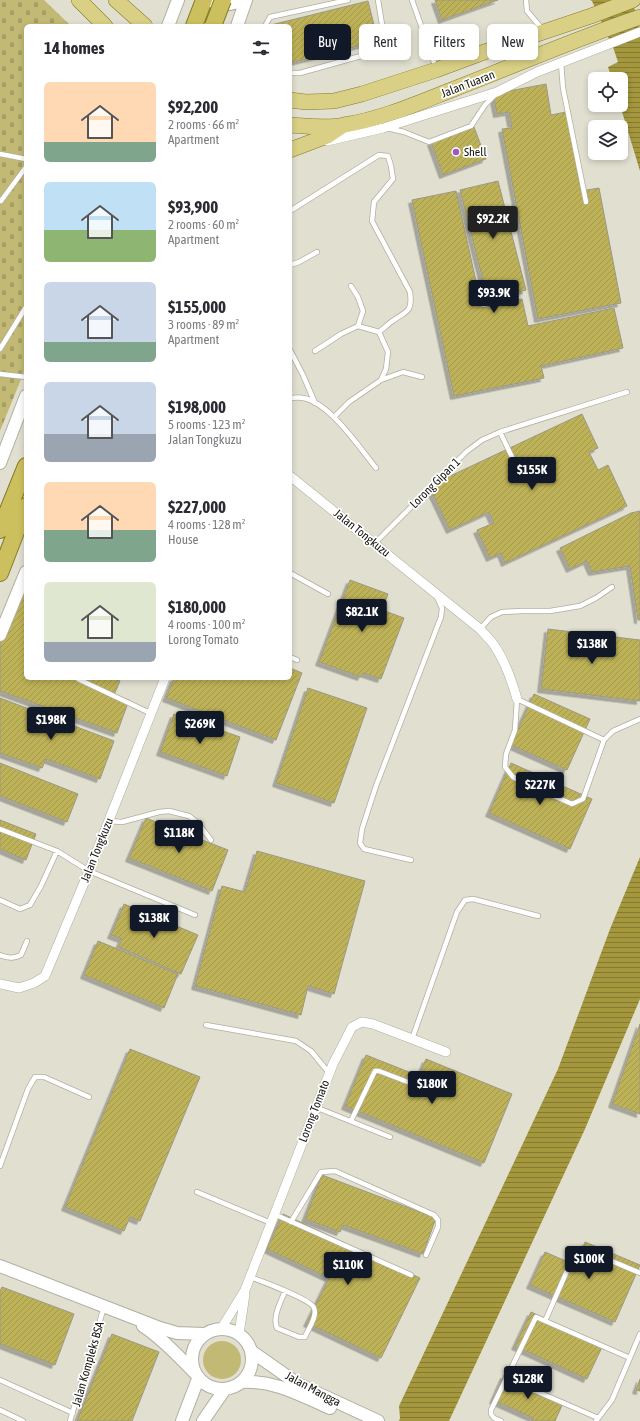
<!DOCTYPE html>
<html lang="en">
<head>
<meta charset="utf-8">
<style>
	:root { --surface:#fff; --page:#f7f7f7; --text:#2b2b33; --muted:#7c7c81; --accent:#111827 }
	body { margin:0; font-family:"Asap Condensed",sans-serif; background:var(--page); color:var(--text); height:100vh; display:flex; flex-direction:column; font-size:15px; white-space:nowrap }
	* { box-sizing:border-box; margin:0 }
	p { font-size:13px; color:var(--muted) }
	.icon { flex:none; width:22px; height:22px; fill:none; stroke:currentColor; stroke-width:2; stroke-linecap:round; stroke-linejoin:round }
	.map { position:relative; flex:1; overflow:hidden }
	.drawer { position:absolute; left:24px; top:24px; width:268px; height:656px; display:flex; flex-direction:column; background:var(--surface); border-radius:6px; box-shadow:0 2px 6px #0003 }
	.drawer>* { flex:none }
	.guide { position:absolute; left:304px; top:24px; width:276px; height:36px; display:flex; gap:8px }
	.tools { position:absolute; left:588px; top:72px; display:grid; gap:8px }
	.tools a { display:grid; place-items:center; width:40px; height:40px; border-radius:6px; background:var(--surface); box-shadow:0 2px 6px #0003; font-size:20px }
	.price { position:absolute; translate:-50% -34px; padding:0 9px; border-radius:4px; background:var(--accent); color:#fff; font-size:13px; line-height:26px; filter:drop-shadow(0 1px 2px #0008) }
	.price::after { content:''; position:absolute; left:50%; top:24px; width:12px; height:9px; margin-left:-6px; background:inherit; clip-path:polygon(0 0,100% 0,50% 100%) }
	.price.selected { background:#222; color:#fff }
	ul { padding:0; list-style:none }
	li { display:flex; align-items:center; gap:12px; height:100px; padding:0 20px }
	li span { display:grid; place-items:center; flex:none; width:112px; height:80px; border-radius:6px; color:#555 }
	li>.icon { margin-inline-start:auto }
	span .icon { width:48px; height:48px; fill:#fffc; stroke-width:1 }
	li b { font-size:17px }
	h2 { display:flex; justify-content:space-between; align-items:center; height:48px; padding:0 20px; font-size:17px }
	.tag { padding:0 14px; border-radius:6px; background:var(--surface); box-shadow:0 2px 6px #0003; font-size:14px; line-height:36px }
	.tag.selected { background:var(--accent); color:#fff }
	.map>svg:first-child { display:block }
	.green { fill:#c2b975 }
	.cemetery { fill:url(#cemetery-stones) }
	.water { fill:url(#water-rules) }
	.building { fill:url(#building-hatch); stroke:#9a9889; filter:url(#shadow) }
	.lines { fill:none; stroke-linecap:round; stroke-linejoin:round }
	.service-casing { stroke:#b0afa0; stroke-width:6 }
	.minor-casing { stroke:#b0afa0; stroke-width:10 }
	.tertiary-casing { stroke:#b0afa0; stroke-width:14 }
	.primary-casing { stroke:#857a29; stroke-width:16 }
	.trunk-casing { stroke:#857a29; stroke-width:18 }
	.service { stroke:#fff; stroke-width:4.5 }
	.minor { stroke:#fff; stroke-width:9 }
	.tertiary { stroke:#fff; stroke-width:12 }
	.primary { stroke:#d9d086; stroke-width:15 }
	.trunk { stroke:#ccc05e; stroke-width:16 }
	.trunk-bridge-casing { stroke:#857a29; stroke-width:18; stroke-linecap:butt }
	.trunk-bridge { stroke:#ccc05e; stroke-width:16 }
	.poi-dot { fill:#a157ca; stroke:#fff; stroke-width:1.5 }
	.labels { text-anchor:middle; stroke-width:3.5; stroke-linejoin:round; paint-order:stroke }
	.street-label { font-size:12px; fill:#171611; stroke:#fff }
	.poi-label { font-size:12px; fill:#171611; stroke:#fff; text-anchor:start }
</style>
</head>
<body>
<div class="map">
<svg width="640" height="1421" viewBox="0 0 640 1421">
	<defs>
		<pattern id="cemetery-stones" width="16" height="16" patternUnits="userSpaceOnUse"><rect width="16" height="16" fill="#c2b975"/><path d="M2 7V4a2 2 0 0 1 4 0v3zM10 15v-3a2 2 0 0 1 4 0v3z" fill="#a69e64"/></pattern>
		<pattern id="water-rules" width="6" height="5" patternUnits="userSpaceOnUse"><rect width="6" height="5" fill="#a4973d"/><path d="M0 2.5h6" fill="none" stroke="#857a32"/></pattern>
		<pattern id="building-hatch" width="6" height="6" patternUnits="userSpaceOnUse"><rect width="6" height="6" fill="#beb259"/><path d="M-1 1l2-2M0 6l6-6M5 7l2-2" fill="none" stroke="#a3984c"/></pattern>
		<filter id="shadow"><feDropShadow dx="-3.5" dy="3.5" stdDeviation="0" flood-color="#0004"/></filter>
	</defs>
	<rect width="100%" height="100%" fill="#e1dfcf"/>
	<path class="green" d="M203 1360a19 19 0 1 1 38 0a19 19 0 1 1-38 0Z"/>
	<path class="cemetery" d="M0,0H44L71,26H26V367L0,431Z"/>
	<path class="water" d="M590,0H632L640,28V171L620,105H621V79H612L608,67L618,62L614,50L592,1Z
		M640,857V999L585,1129L449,1421H399L400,1418L399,1406L558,1069L610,929Z"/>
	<path class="building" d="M435,0H498L442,20Z
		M368,1L378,41L290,63V26H272L271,25Z
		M546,84L551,115L566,112L581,191L599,188L621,303L538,319L502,129L512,128L509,112L497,114L493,94Z
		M474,127L486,159L443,175L431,142Z
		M498,181L526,290L488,300L460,190Z
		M456,191L482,308L522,299L528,326L614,308L623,348L541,366L544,378L454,396L412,200Z
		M582,414L598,448L589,452L598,470L608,465L627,506L505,563L501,553L490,558L477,530L494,523L489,512L450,530L429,486Z
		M640,511V620H638L630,566L592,572L587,561L570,569L560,548L631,513Z
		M26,568V678H111L120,681L114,695L129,700L117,733L0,691V635Z
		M350,580L388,594L382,610L404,618L381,679L363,673L361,677L319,662Z
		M548,629L640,640V701L541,689Z
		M290,668L302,673L276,740L166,698L174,678H290Z
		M308,688L367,708L334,803L276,783Z
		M534,694L590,719L567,770L511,745Z
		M0,698L114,741L100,779L46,759L42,768L0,753Z
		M174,714L240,737L227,776L160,752Z
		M0,763L78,794L67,822L0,796Z
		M511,763L592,799L570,849L489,813Z
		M146,818L228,850L212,891L129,858Z
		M0,820L36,834L26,860L0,849Z
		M257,851L365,881L334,994L308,986L301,1015L195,986L222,886L245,892Z
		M124,904L198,935L181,974L118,947L122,939L111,935Z
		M98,941L178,974L164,1008L84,975Z
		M640,1024V1114L612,1104Z
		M130,1049L200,1077L140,1221L130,1217L124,1231L65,1207Z
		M366,1055L419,1076L426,1059L512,1094L484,1163L345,1106Z
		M322,1175L436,1218L423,1254L343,1225L340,1232L305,1219Z
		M283,1214L420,1278L381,1358L307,1323L329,1278L267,1249Z
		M585,1242L640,1265L615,1322L530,1285L545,1252L575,1265Z
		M2,1287L74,1314L55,1365L0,1344V1291Z
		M531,1312L603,1345L587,1379L515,1346Z
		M112,1334L159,1352L132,1421H77Z
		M504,1375L564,1401L555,1421H532L533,1418L493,1400Z
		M640,1379V1391L636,1390Z"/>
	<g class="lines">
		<g class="service-casing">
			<path id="service" d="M412,0L436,68
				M526,0L527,11L543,30
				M265,26L270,17L348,0
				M561,63L563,88L586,202
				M290,73H300L386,49L378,0
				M387,128L404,132L429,142L471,126L485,105L495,95
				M0,154L26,159
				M1,201L26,167
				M290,211L379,155L388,156L391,166L393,179L374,202L372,221L410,292C413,313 406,311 391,322C387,325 383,329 379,332
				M290,265L299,262L317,252
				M351,286L358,297L363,311L358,326
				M0,349L26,307
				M290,350L303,375L315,403
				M315,351L341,334L358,326L379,332L388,352L386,369L381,380L349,402L334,417
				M0,374L26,377
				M381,380L403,372L422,377
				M290,398C294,398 299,397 303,398C329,402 360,448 376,468
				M500,432L513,459
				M375,543L466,452L482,440L500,432L627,392
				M290,573L328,594
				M480,629L491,617L502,612L522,611H550L580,606L596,598L612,587
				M290,657L297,660
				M78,679L150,713
				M604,740L517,699L515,730L506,754L505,767L513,777L520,781L572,804L583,799L604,740L613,731L640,719
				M108,821L122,822L159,812L169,811L189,816L198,823L211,840
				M0,829L57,851L89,871L195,915
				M411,860L364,849L360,843L362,829L376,786L441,617L442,608L437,597
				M0,900L20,909L30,905L41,886L57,851
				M0,955C8,958 13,959 21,955L27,941
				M206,1025L296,1041L311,1051L329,1073
				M412,1039L457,912L465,900L473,899L538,916
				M315,1107L390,1137
				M351,1121L375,1071H379L413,1084
				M0,1166L28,1089L35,1077H44L89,1097
				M197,1192L271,1223
				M274,1214L411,1275
				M291,1222L321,1172L335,1171L434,1215L438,1220V1227L426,1255
				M250,1277C261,1281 312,1300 314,1308C318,1316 308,1329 305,1337H299L277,1328C272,1317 281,1302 285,1291
				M545,1321L574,1255C579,1251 582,1250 588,1251L640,1273
				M506,1378L598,1418
				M0,1380L73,1413
				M0,1410L23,1421
				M70,1421L104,1307
				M501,1421L494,1418L491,1414V1410L536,1317L630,1358
				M596,1421L612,1400L640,1334"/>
		</g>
		<g class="minor-casing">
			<path id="minor" d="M327,141L383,128L497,92L537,72L640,32
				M290,476L480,629C484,634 490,639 494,645C505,661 512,681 517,699
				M0,984L19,988L34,983L45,976L89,871L165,678
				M221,1329L245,1290L333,1064L352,1027L362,1022L373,1024L446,1052
				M239,1334L245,1294"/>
		</g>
		<g class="tertiary-casing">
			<path id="tertiary" d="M208,0C219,4 230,7 241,0
				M168,26L178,0
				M237,26L246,0
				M0,463L26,396
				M0,635L26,572
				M0,1266L160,1328L177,1333L204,1334
				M143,1326C162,1338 178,1356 194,1372
				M192 1359a30 30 0 1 1 60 0a30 30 0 1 1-60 0Z
				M251,1351L298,1384L378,1421
				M241,1382C275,1380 300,1395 330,1408
				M182,1421L198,1379
				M203,1421L225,1389"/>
		</g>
		<g class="primary-casing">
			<path id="primary" d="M79,0L105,26
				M116,0L145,26
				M290,100L306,102L334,101L362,94L436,70L487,51L591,16L633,0
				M290,125C307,126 327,129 344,125C382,119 418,103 454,89C516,65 577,38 640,17
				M290,150L327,136L342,126"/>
		</g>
		<g class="trunk-casing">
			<path id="trunk" d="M194,26L204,0
				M0,530L26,466
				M0,573L26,506"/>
		</g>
		<use href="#service" class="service"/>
		<use href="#minor" class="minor"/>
		<use href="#tertiary" class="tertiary"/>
		<use href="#primary" class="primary"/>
		<use href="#trunk" class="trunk"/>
		<g class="trunk-bridge-casing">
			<path id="trunk-bridge" d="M213,26L223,0"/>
		</g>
		<use href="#trunk-bridge" class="trunk-bridge"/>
	</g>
	<circle class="poi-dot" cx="456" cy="152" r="4"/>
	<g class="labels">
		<g class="street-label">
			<text transform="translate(468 84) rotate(-21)" y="4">Jalan Tuaran</text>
			<text transform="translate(435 483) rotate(-45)" y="4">Lorong Gipan 1</text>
			<text transform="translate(362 533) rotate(39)" y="4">Jalan Tongkuzu</text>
			<text transform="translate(97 850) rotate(-68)" y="4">Jalan Tongkuzu</text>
			<text transform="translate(314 1111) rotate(-69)" y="4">Lorong Tomato</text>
			<text transform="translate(88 1364) rotate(-74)" y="4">Jalan Kompleks BSA</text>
			<text transform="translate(313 1389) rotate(28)" y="4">Jalan Mangga</text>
		</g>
		<g class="poi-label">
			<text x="464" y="156">Shell</text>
		</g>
	</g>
</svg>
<div class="tools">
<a><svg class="icon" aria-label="locate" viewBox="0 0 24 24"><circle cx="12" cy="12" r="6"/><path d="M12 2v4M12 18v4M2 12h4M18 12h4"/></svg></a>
<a><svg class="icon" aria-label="layers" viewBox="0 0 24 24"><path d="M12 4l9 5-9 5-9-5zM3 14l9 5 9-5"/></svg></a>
</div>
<b class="price selected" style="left:493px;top:240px">$92.2K</b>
<b class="price" style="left:494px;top:314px">$93.9K</b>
<b class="price" style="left:532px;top:491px">$155K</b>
<b class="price" style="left:362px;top:633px">$82.1K</b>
<b class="price" style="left:592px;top:665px">$138K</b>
<b class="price" style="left:51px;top:741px">$198K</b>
<b class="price" style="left:200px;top:745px">$269K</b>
<b class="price" style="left:540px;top:806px">$227K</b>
<b class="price" style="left:179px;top:854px">$118K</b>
<b class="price" style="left:154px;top:939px">$138K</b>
<b class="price" style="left:432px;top:1105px">$180K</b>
<b class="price" style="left:589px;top:1280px">$100K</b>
<b class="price" style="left:348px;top:1286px">$110K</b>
<b class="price" style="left:528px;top:1400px">$128K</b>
<div class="guide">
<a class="tag selected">Buy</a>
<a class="tag">Rent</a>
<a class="tag">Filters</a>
<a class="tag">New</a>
</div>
<section class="drawer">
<h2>14 homes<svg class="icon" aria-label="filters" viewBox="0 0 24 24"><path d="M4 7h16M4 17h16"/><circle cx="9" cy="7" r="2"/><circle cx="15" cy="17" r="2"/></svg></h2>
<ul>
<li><span style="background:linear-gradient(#ffd9b3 75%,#7fa58c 0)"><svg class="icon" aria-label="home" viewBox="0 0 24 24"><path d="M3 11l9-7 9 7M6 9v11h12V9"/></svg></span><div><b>$92,200</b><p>2 rooms · 66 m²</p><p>Apartment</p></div></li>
<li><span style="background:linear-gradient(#bfe0f5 60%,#8fb573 0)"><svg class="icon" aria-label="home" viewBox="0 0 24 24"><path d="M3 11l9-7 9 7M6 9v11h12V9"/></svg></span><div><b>$93,900</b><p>2 rooms · 60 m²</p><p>Apartment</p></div></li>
<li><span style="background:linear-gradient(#c9d6e8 75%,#7fa58c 0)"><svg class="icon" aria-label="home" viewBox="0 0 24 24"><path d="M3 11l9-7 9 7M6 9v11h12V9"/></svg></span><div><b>$155,000</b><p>3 rooms · 89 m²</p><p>Apartment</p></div></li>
<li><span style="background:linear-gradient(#c9d6e8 65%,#9aa5b1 0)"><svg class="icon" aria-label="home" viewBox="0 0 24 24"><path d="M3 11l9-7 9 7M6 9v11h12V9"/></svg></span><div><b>$198,000</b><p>5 rooms · 123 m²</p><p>Jalan Tongkuzu</p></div></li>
<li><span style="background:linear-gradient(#ffd9b3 60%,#7fa58c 0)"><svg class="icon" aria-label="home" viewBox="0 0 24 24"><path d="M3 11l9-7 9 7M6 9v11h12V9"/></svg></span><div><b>$227,000</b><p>4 rooms · 128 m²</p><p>House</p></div></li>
<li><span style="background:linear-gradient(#dfe7d0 75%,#9aa5b1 0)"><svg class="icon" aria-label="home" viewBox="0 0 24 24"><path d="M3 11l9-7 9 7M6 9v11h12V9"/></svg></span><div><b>$180,000</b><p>4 rooms · 100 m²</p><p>Lorong Tomato</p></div></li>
</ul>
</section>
</div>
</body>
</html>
